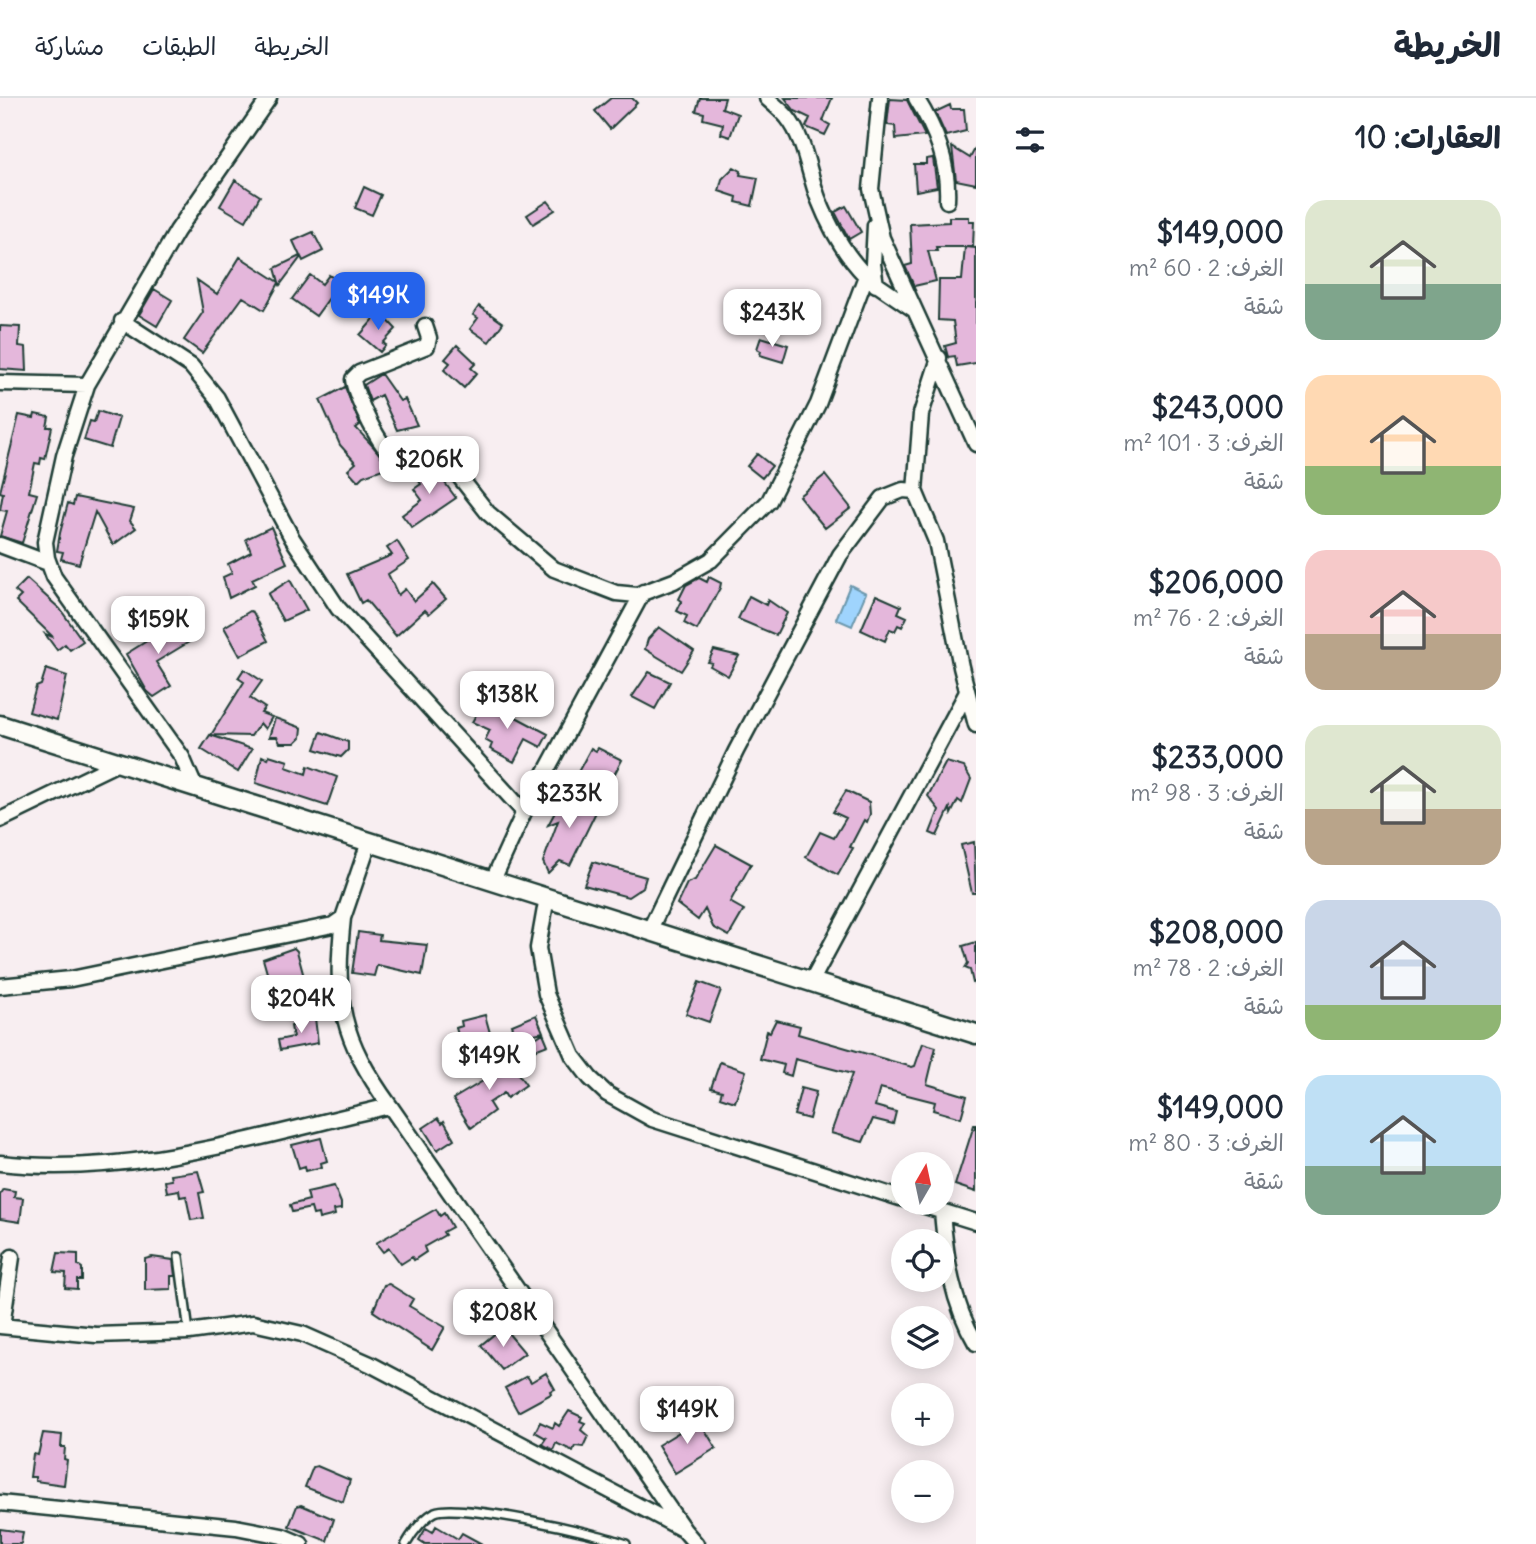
<!DOCTYPE html>
<html lang="ar">
<head>
<meta charset="utf-8">
<style>
	:root { --surface:#fff; --page:#f6f6f7; --text:#1f2937; --muted:#747a83; --line:#e0e1e3; --accent:#2563eb }
	body { margin:0; font-family:Delius,"Playpen Sans Arabic",sans-serif; background:var(--page); color:var(--text); direction:rtl; height:100vh; display:flex; flex-direction:column; font-size:26px; white-space:nowrap }
	* { box-sizing:border-box; margin:0 }
	p { font-size:23px; color:var(--muted) }
	.icon { flex:none; width:38px; height:38px; fill:none; stroke:currentColor; stroke-width:2; stroke-linecap:round; stroke-linejoin:round }
	.map { position:relative; flex:1; overflow:hidden; direction:ltr }
	.drawer { display:flex; flex-direction:column; background:var(--surface); width:560px }
	.drawer>* { flex:none }
	.needle { width:46px; rotate:9deg }
	.tools { position:absolute; left:891px; top:1054px; display:grid; gap:14px }
	.tools a { display:grid; place-items:center; width:63px; height:63px; border-radius:50%; background:var(--surface); box-shadow:0 4px 18px #0003; font-size:35px }
	.price { position:absolute; translate:-50% -60px; padding:0 16px; border-radius:14px; background:#fff; color:#222; font-size:23px; line-height:46px; filter:drop-shadow(0 2px 4px #0008) }
	.price::after { content:''; position:absolute; left:50%; top:42px; width:21px; height:16px; margin-left:-10px; background:inherit; clip-path:polygon(0 0,100% 0,50% 100%) }
	.price.on { background:var(--accent); color:#fff }
	ul { padding:0; list-style:none }
	li { display:flex; align-items:center; gap:21px; height:175px; padding:0 35px }
	li span { display:grid; place-items:center; flex:none; width:196px; height:140px; border-radius:21px; color:#555 }
	li>.icon { margin-inline-start:auto }
	span .icon { width:84px; height:84px; fill:#fffc; stroke-width:1 }
	li b { font-size:30px }
	h2 { display:flex; justify-content:space-between; align-items:center; height:84px; padding:0 35px; font-size:30px }
	header { display:flex; align-items:center; gap:42px; box-sizing:border-box; height:98px; padding:0 35px; background:var(--surface); border-bottom:2px solid var(--line) }
	header strong { font-size:33px }
	nav { display:flex; gap:38px; margin-inline-start:auto; font-size:24px }
	main { display:flex; flex:1; min-height:0 }
	.map>svg:first-child { display:block }
	.water { fill:#9fd4fd; stroke:#6c98ad; stroke-width:2 }
	.building { fill:#e4b7db; stroke:#1f3d34; stroke-width:2 }
	.lines { fill:none; stroke-linecap:round; stroke-linejoin:round }
	.service-casing { stroke:#1f3d34; stroke-width:12 }
	.minor-casing { stroke:#1f3d34; stroke-width:19 }
	.tertiary-casing { stroke:#1f3d34; stroke-width:23 }
	.service { stroke:#fdfcf7; stroke-width:7 }
	.minor { stroke:#fdfcf7; stroke-width:14 }
	.tertiary { stroke:#fdfcf7; stroke-width:18 }
</style>
</head>
<body>
<header>
<strong>الخريطة</strong>
<nav><a>الخريطة</a><a>الطبقات</a><a>مشاركة</a></nav>
</header>
<main>
<section class="drawer">
<h2>العقارات: 10<svg class="icon" aria-label="filters" viewBox="0 0 24 24"><path d="M4 7h16M4 17h16"/><circle cx="9" cy="7" r="2"/><circle cx="15" cy="17" r="2"/></svg></h2>
<ul>
<li><span style="background:linear-gradient(#dfe7d0 60%,#7fa58c 0)"><svg class="icon" aria-label="home" viewBox="0 0 24 24"><path d="M3 11l9-7 9 7M6 9v11h12V9"/></svg></span><div><b>$149,000</b><p>الغرف: 2 · 60 m²</p><p>شقة</p></div></li>
<li><span style="background:linear-gradient(#ffd9b3 65%,#8fb573 0)"><svg class="icon" aria-label="home" viewBox="0 0 24 24"><path d="M3 11l9-7 9 7M6 9v11h12V9"/></svg></span><div><b>$243,000</b><p>الغرف: 3 · 101 m²</p><p>شقة</p></div></li>
<li><span style="background:linear-gradient(#f6c9c9 60%,#b9a48a 0)"><svg class="icon" aria-label="home" viewBox="0 0 24 24"><path d="M3 11l9-7 9 7M6 9v11h12V9"/></svg></span><div><b>$206,000</b><p>الغرف: 2 · 76 m²</p><p>شقة</p></div></li>
<li><span style="background:linear-gradient(#dfe7d0 60%,#b9a48a 0)"><svg class="icon" aria-label="home" viewBox="0 0 24 24"><path d="M3 11l9-7 9 7M6 9v11h12V9"/></svg></span><div><b>$233,000</b><p>الغرف: 3 · 98 m²</p><p>شقة</p></div></li>
<li><span style="background:linear-gradient(#c9d6e8 75%,#8fb573 0)"><svg class="icon" aria-label="home" viewBox="0 0 24 24"><path d="M3 11l9-7 9 7M6 9v11h12V9"/></svg></span><div><b>$208,000</b><p>الغرف: 2 · 78 m²</p><p>شقة</p></div></li>
<li><span style="background:linear-gradient(#bfe0f5 65%,#7fa58c 0)"><svg class="icon" aria-label="home" viewBox="0 0 24 24"><path d="M3 11l9-7 9 7M6 9v11h12V9"/></svg></span><div><b>$149,000</b><p>الغرف: 3 · 80 m²</p><p>شقة</p></div></li>
</ul>
</section>
<div class="map">
<svg width="976" height="1446" viewBox="0 0 976 1446">
	<rect width="100%" height="100%" fill="#f8eef1"/>
	<filter id="ink" filterUnits="userSpaceOnUse"><feTurbulence type="fractalNoise" baseFrequency=".0143" numOctaves="2"/><feDisplacementMap in="SourceGraphic" scale="14" xChannelSelector="R" yChannelSelector="G"/><feConvolveMatrix kernelMatrix="1 2 1 2 8 2 1 2 1" color-interpolation-filters="sRGB"/></filter>
	<g filter="url(#ink)">
		<path class="water" d="M850,487L866,495L852,528L836,521Z"/>
		<path class="building" d="M611,0H632L637,5L610,31L595,13Z
			M700,0H725L722,10L738,16L730,39L721,36L723,26L703,21L704,15L696,13Z
			M785,0H832L823,23L830,27L825,37L806,29L810,20L795,13Z
			M890,1L907,2L925,38L896,41L895,28L887,27Z
			M950,7L951,11H964L966,33L946,38L935,14Z
			M952,49L970,60L976,49V86L956,82Z
			M933,60L937,89L916,93L914,66H926V61Z
			M734,69L741,73L740,77L758,80L752,108L736,104L737,99L719,93L722,81Z
			M235,82L260,98L246,123L220,108Z
			M364,89L381,97L372,117L355,110Z
			M548,103L555,112L533,126L527,117Z
			M846,108L861,134L849,141L835,114Z
			M949,119H969V123H974L973,149H936L937,153H928L936,183L914,188L905,168L912,166L910,126L949,124Z
			M313,134L323,153L303,163L301,159L280,187L279,185L264,212L243,199L202,255L184,242L203,214L197,182L217,196L240,159L279,184L275,170L300,158L293,143Z
			M965,149L976,150V265L957,268L955,258L948,259L945,248L956,245L953,223L938,222L939,182H962Z
			M310,177L322,186L329,177L340,185L316,218L292,201Z
			M407,183L419,195L413,203L417,206L410,216L390,202Z
			M350,188L370,206L359,214L353,204L350,206L341,194Z
			M154,191L172,202L157,228L139,217Z
			M479,208L503,225L489,244L470,231L478,220L473,217Z
			M380,214L396,231L383,245L386,247L380,254L360,237Z
			M0,228L20,229L19,248L26,249L27,273L0,271Z
			M761,239L788,247L783,264L760,257L761,253L757,251Z
			M457,247L476,265L471,270L477,275L464,290L444,272L450,265L445,261Z
			M381,276L400,303L405,301L417,327L397,332L381,297L370,303L364,287Z
			M345,289L360,327L356,330L391,368L363,378L358,383L348,372L356,365L340,347L320,302Z
			M98,313L119,320L110,350L84,342L90,323L94,324Z
			M35,316L49,319L47,329H52L45,361L41,360L40,366L35,365L29,394L37,396L22,445L0,438L7,413L0,412L3,395L0,394L19,317L34,320Z
			M757,356L772,368L762,380L747,368Z
			M431,366L456,400L412,430L402,417L422,402L414,391L421,386L415,377Z
			M825,377L851,410L825,430L799,398Z
			M75,399L134,411L130,423L136,430L113,447L95,414L79,466L61,461L63,454L57,453L60,435L68,405L73,407Z
			M271,429L287,465L252,481L255,487L229,500L223,479L232,475L228,466L251,454L246,441Z
			M397,443L409,462L388,476L398,497L405,491L414,503L433,486L446,501L429,516L425,512L396,538L366,502L361,505L347,476L392,457L387,450Z
			M709,479L721,485L720,490L697,532L684,525L687,518L677,513L682,503L679,501L686,487L699,480L707,484Z
			M27,481L60,511L83,543L70,552L65,546L57,552L45,536L53,539L16,503L21,498L15,493Z
			M290,482L307,512L283,523L268,496Z
			M876,497L901,508L898,515L907,519L902,529L898,527L895,533L890,531L885,543L861,532Z
			M749,498L766,507L768,502L787,515L776,537L738,521Z
			M250,513L253,514L268,543L240,558L224,529Z
			M182,521L194,541L156,564L171,588L154,599L147,593L126,556Z
			M659,529L694,553L681,573L645,551L648,541Z
			M714,552L739,558L728,578L710,568L712,565L708,564Z
			M46,571L67,578L57,622L29,614L36,589L41,587Z
			M244,571L262,583L250,600L265,610L261,615L272,619L265,631L260,625L251,638L211,637L244,584L238,580Z
			M649,574L670,584L655,611L632,599Z
			M484,602L548,636L541,649L526,641L514,664L490,651L492,646L485,642L490,632L472,624Z
			M275,620L302,630L301,639L295,645H280L277,639H269Z
			M321,634L348,644V652L341,659L315,651Z
			M210,637L252,651L238,674L201,651Z
			M591,650L596,653L598,650L622,662L605,694L580,680L582,676L578,674Z
			M269,657L288,663L286,669L306,676L308,668L337,679L327,708L256,685L262,658L268,661Z
			M946,664L964,669L971,681L962,705L958,702L951,716L950,710L937,738L930,735L939,712L928,698Z
			M846,693L869,704L870,716L867,724L864,722L850,749L853,750L838,777L806,759L820,734L834,740L846,720L833,714Z
			M566,694L598,710L570,767L560,763L548,775L543,764L558,723L548,727Z
			M974,744L976,795H972L961,747Z
			M716,747L751,766L730,804L744,812L729,838L713,829L705,811L698,822L677,806L687,785L695,782Z
			M593,764L646,779L643,789L628,799L584,787Z
			M358,834L380,837L379,842L427,847L422,877L377,867L374,878L352,875Z
			M976,844V884L973,885L970,872L965,870L968,865L963,848Z
			M294,850L297,853L304,879L302,883L271,889L263,861Z
			M699,884L721,892L709,924L686,916Z
			M485,917L493,946L467,952L465,946L461,947L456,930L462,928L461,923Z
			M536,917L543,934L517,940L512,927Z
			M315,920L318,945L280,952L278,942L293,939L291,928L297,927L296,923Z
			M776,922L800,928L798,936L912,969L915,968L923,945L936,949L927,986L967,998L961,1020L933,1012L935,1004L880,990L875,1008L896,1014L893,1026L873,1021L863,1044L831,1035L852,976L795,961L791,978L782,975L784,967L760,961L767,933L770,934Z
			M543,935L548,947L511,961L509,958Z
			M507,960L526,987L507,1000L504,995L489,1005L494,1013L471,1030L453,1001L488,980L485,975Z
			M720,964L746,973L735,1004L720,999L722,993L711,990Z
			M801,990L816,994L809,1021L794,1017Z
			M438,1020L442,1025L444,1023L454,1041L437,1052L423,1030Z
			M974,1027H976V1094L955,1087Z
			M321,1040L327,1063L321,1065L322,1069L306,1073L305,1068L299,1070L292,1047Z
			M198,1073L204,1094L199,1095L204,1120L191,1122L186,1098L180,1099L179,1092L167,1094L165,1083L172,1082L171,1077Z
			M334,1088L341,1105V1111L334,1112L335,1117L319,1121L318,1116L313,1117L311,1110L292,1114L290,1107L309,1102L307,1094Z
			M3,1091L15,1093L14,1099L23,1100L20,1124L0,1121V1096Z
			M436,1111L440,1118L444,1115L452,1129L443,1134L445,1137L424,1149L426,1154L414,1162L412,1159L401,1166L389,1150L383,1154L376,1145Z
			M58,1155L78,1156V1167L82,1170V1182H77V1191L65,1190L66,1175L54,1174Z
			M152,1159L173,1162L175,1178H171V1191L145,1192V1161Z
			M389,1186L413,1201L409,1208L445,1229L432,1252L373,1213L384,1187Z
			M503,1229L525,1255L502,1272L481,1247Z
			M546,1275L555,1291L550,1293L551,1296L518,1314L505,1290L527,1278L531,1284Z
			M569,1313L582,1319L580,1323L585,1325L581,1332L588,1338L583,1349L575,1348L573,1353L556,1345L553,1352L542,1346L546,1340L535,1334L540,1324L553,1330L555,1325L559,1328Z
			M699,1322L716,1350L675,1375L658,1347Z
			M43,1335L62,1337L61,1349H65L64,1361L67,1362L64,1387L35,1383V1379H30L33,1356L38,1357Z
			M317,1368L350,1382L343,1404L305,1389L313,1369Z
			M301,1407L334,1421L327,1443L289,1428L297,1408Z
			M436,1428L458,1441L462,1435L482,1446H425L419,1442L426,1430L433,1434Z
			M0,1431L23,1434L21,1446H0Z"/>
		<g class="lines">
			<g class="service-casing">
				<path id="service" d="M179,1159L189,1234
					M406,1446C413,1434 422,1421 435,1414C457,1404 600,1435 626,1446"/>
			</g>
			<g class="minor-casing">
				<path id="minor" d="M880,0L871,91L882,140L976,346
					M916,0C936,32 949,64 947,103
					M875,127L873,166L876,187
					M869,181L913,211
					M122,223L191,268L217,300L292,440L338,510L524,714
					M425,228L429,240L427,248L359,275L353,281C354,296 383,358 397,360C412,363 425,352 440,354L488,415L554,471L616,495L637,497L674,483L711,462L769,403L818,306L866,178C844,156 829,128 818,100C808,73 805,41 787,19C781,12 773,6 767,0
					M939,260L921,316L915,393L936,443L961,569L976,627
					M0,285L87,287
					M0,447L48,465
					M194,687L182,659L54,479L47,460L45,444L64,358L87,287L177,133L269,0
					M0,722L118,665
					M493,782L524,714L643,494
					M547,799L538,850L546,896L573,958L590,980L607,996L652,1021L903,1101
					M343,820C334,903 341,940 390,1008
					M650,831L736,653L840,457L883,400L903,392L915,393
					M811,884L967,594
					M0,888L71,881L333,827L343,820L369,744
					M0,1065C133,1080 261,1037 390,1008L684,1432
					M912,1104L976,1124
					M942,1114C946,1160 952,1205 976,1245
					M0,1228L96,1237L189,1234L253,1225L302,1236L370,1266L652,1415L684,1432L696,1446
					M2,1228L12,1159
					M0,1405L236,1429L282,1438L301,1446"/>
			</g>
			<g class="tertiary-casing">
				<path id="tertiary" d="M0,627L976,936"/>
			</g>
			<use href="#service" class="service"/>
			<use href="#minor" class="minor"/>
			<use href="#tertiary" class="tertiary"/>
		</g>
	</g>
</svg>
<div class="tools">
<a><svg class="needle" viewBox="-14 -14 28 28"><path d="M0-13l5 13h-10z" fill="#e53935"/><path d="M0 13l5-13h-10z" fill="#747a83"/></svg></a>
<a><svg class="icon" aria-label="locate" viewBox="0 0 24 24"><circle cx="12" cy="12" r="6"/><path d="M12 2v4M12 18v4M2 12h4M18 12h4"/></svg></a>
<a><svg class="icon" aria-label="layers" viewBox="0 0 24 24"><path d="M12 4l9 5-9 5-9-5zM3 14l9 5 9-5"/></svg></a>
<a>+</a>
<a>−</a>
</div>
<b class="price on" style="left:378px;top:234px">$149K</b>
<b class="price" style="left:772px;top:251px">$243K</b>
<b class="price" style="left:429px;top:398px">$206K</b>
<b class="price" style="left:158px;top:558px">$159K</b>
<b class="price" style="left:507px;top:633px">$138K</b>
<b class="price" style="left:569px;top:732px">$233K</b>
<b class="price" style="left:301px;top:937px">$204K</b>
<b class="price" style="left:489px;top:994px">$149K</b>
<b class="price" style="left:503px;top:1251px">$208K</b>
<b class="price" style="left:687px;top:1348px">$149K</b>
</div>
</main>
</body>
</html>
